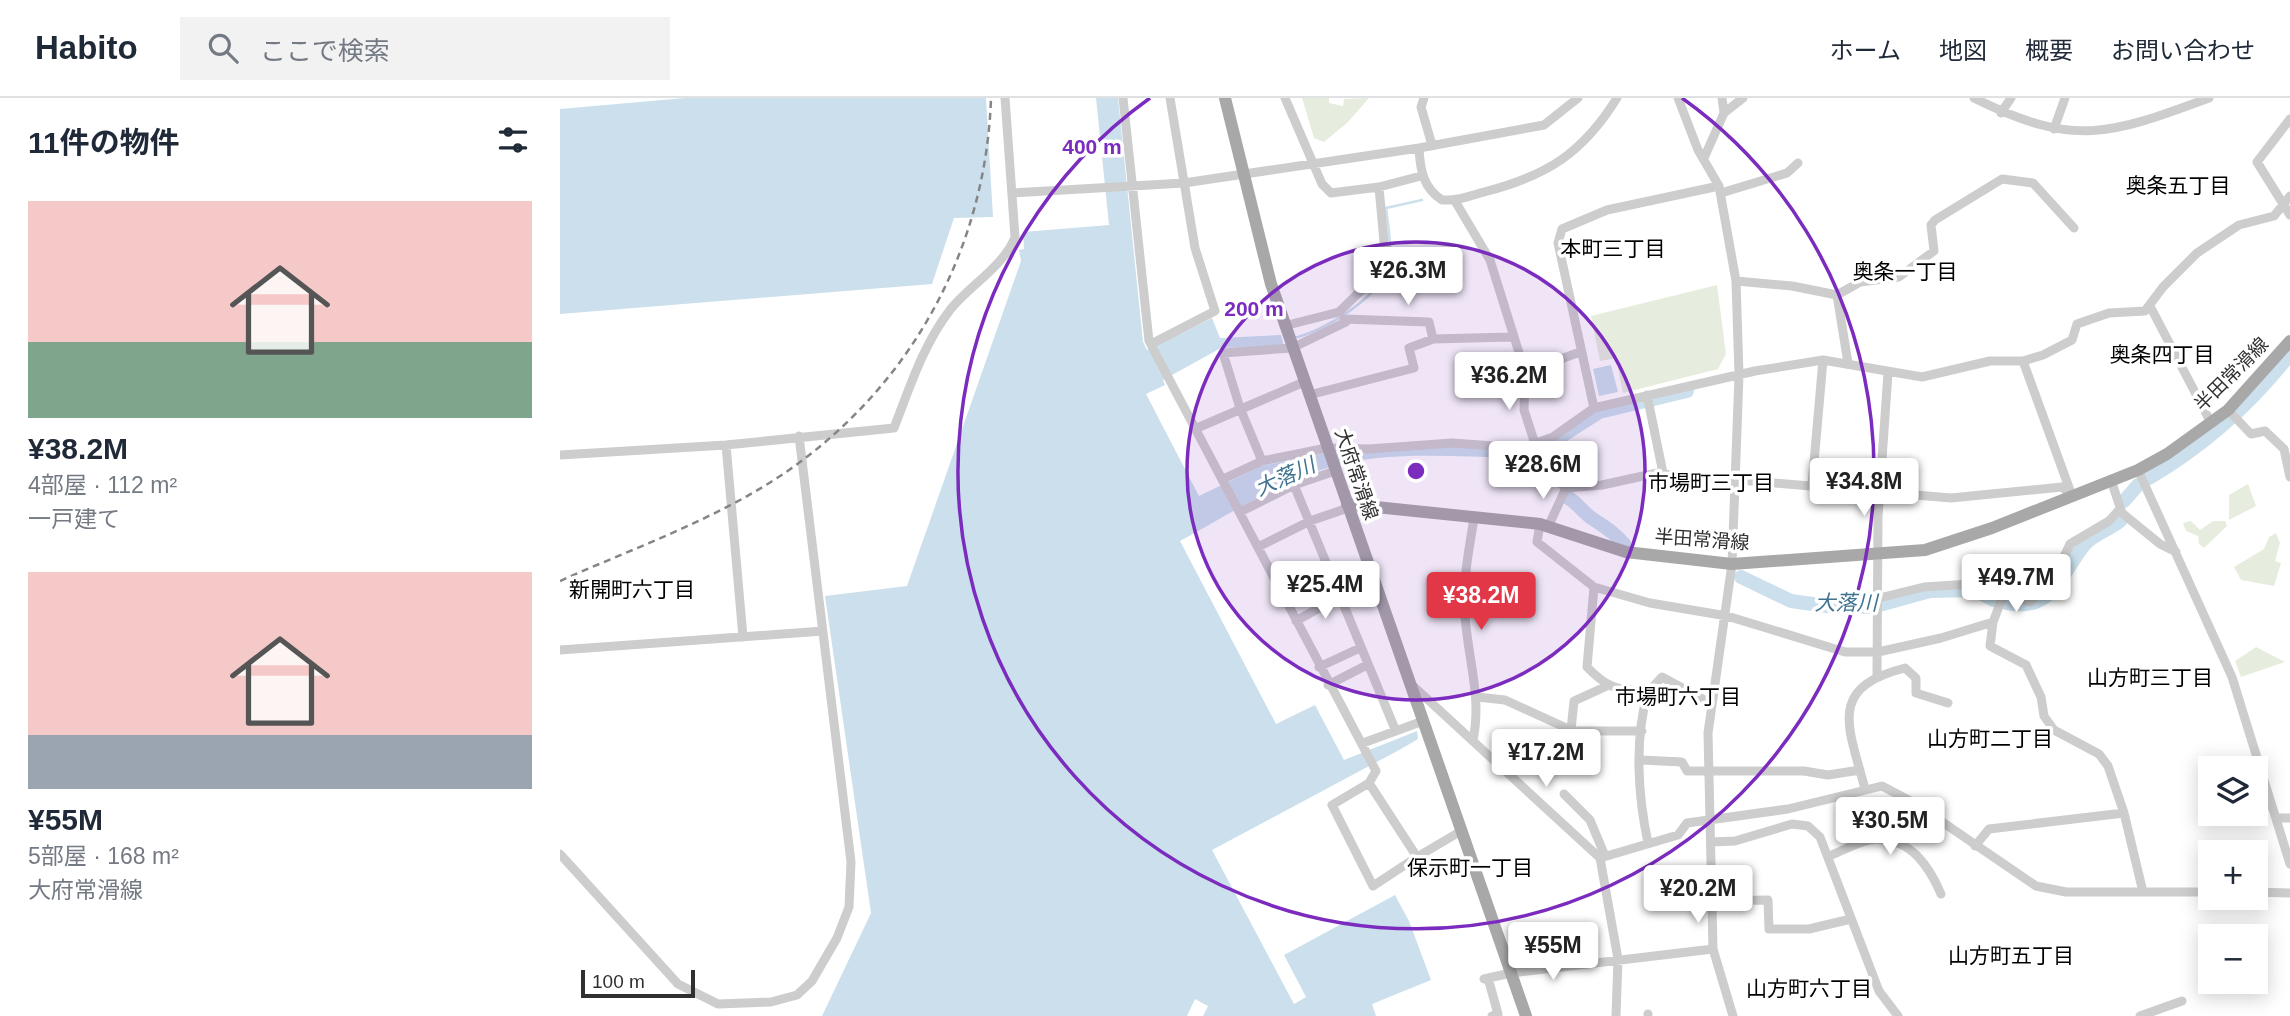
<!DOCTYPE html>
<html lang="ja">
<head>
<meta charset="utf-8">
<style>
	:root { --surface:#fff; --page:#f2f2f3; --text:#1f2937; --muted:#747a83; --line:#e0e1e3; --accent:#e23747 }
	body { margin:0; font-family:Helvetica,"Noto Sans JP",sans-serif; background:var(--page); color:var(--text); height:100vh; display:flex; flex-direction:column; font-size:26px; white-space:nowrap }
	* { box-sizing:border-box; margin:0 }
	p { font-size:23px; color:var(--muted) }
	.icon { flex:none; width:38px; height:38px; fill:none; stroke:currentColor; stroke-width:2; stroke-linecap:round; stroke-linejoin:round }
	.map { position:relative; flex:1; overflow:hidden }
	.side { display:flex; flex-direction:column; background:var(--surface); width:560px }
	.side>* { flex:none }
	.fabs { position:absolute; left:1638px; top:658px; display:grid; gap:14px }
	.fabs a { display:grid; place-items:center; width:70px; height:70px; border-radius:0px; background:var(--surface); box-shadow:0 4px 18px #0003; font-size:35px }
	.scale { position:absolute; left:21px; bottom:18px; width:114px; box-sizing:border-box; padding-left:7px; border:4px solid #303030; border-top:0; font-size:19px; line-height:24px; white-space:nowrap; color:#303030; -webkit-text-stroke:5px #fff; paint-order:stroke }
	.price { position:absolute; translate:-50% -60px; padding:0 16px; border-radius:7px; background:#fff; color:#222; font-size:23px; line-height:46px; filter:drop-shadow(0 2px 4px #0008) }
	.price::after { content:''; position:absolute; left:50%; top:42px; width:21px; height:16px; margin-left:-10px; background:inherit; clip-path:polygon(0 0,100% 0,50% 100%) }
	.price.on { background:var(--accent); color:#fff }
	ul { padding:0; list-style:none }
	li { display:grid; align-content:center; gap:14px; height:371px; padding:0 28px }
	li span { display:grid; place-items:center; height:217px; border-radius:0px; color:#555 }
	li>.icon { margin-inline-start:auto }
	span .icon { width:126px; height:126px; fill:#fffc; stroke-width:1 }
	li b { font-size:30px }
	h2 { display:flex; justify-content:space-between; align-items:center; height:84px; padding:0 28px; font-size:30px }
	header { display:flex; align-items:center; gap:42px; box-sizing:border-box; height:98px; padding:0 35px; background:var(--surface); border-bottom:2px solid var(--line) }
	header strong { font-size:33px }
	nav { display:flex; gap:38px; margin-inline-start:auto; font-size:24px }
	.search { width:490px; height:63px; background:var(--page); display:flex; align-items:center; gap:18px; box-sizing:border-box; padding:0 24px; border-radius:0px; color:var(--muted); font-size:26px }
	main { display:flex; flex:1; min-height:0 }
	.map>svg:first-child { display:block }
	.green { fill:#e6edde }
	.water { fill:#cbe0ec }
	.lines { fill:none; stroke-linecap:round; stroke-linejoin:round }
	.stream { stroke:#cbe0ec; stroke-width:2.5 }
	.river { stroke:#cbe0ec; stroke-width:14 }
	.minor { stroke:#cdcdcd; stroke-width:9 }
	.major { stroke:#a8a8a8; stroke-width:12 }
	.rail { stroke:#858585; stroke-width:2.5; stroke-dasharray:7 5; stroke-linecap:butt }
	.ring { fill:none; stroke:#7b2cbf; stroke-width:3.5 }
	.labels { text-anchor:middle; stroke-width:7; stroke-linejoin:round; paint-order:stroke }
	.street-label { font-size:19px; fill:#303030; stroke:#fff }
	.neighbourhood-label { font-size:21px; fill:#000; stroke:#fff }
	.water-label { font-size:21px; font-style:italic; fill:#3f7391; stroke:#fff }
	.centre { fill:#7b2cbf; stroke:#fff; stroke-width:3.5 }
	.ring-label { font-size:21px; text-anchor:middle; font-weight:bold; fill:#7b2cbf; stroke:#fff; stroke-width:7; stroke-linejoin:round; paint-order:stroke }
</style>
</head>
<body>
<header>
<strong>Habito</strong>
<div class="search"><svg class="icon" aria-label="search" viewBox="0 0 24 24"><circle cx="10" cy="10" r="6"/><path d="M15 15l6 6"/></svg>ここで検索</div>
<nav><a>ホーム</a><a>地図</a><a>概要</a><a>お問い合わせ</a></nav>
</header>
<main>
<section class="side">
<h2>11件の物件<svg class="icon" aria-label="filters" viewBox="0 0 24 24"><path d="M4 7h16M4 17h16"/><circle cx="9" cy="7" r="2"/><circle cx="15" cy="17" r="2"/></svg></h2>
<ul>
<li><span style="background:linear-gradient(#f6c9c9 65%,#7fa58c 0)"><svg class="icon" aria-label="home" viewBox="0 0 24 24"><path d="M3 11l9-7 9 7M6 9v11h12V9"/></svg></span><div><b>¥38.2M</b><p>4部屋 · 112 m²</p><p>一戸建て</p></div></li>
<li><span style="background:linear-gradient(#f6c9c9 75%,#9aa5b1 0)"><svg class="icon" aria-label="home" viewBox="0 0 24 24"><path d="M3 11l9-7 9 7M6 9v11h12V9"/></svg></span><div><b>¥55M</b><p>5部屋 · 168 m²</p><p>大府常滑線</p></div></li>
</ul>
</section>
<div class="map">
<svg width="1730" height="918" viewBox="0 0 1730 918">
	<rect width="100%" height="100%" fill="#fff"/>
	<path class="green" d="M742,0H769V5L783,8L784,1L809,0L788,24L764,44L754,40Z
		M1157,187L1166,256L1158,271L1063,295L1056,260L1040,263L1031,218Z
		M1688,386L1696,408L1669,422V397Z
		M1631,423L1640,432L1653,423H1665L1667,428L1644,450L1639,446L1638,438L1626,433L1623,425Z
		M1716,435L1720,445L1715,463L1721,465L1714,488L1681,482L1674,469L1704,451L1709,439Z
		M1696,549L1725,564L1681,579L1675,563Z"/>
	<path class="water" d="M125,0H426L433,119L394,120L372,186L0,216V11Z
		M536,0H558L583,244L587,252L652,220L660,240L721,237L724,248L661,250L603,282L605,287L586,296L639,398L701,368L777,353L892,347L970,353L962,358L964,363L953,360C900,359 843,354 791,364C730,376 674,414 620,443L716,626L755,607L784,662L857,633L858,641L841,651L652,752L734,906L746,899L724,857L835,797L849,823L871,882L812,906L816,918H643L648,908L635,901L627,918H262L311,815L265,498L347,488L461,163L459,152L464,151L463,134L549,127Z
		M1051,267L1058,294L1039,298L1033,271Z"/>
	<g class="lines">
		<path class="stream" d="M733,240C762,235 824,197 829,165C832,147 828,128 826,110L862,102"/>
		<path class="river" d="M965,354L989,346L1039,314L1127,293
			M948,358L971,366L977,372
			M1589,380C1645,347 1690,307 1730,256
			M1007,399C1018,405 1023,415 1033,421C1045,429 1055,435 1064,446
			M1564,403L1578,387
			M1181,479L1231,503L1267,508L1312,509L1370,493L1414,492L1434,502
			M1446,505C1494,515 1500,476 1525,446C1534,436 1551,431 1561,422L1560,417"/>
		<path class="minor" d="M563,0L589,243L816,673L809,685L857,759L901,733
			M725,0L762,86L771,95L819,89L861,78
			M864,0L861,9L872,47
			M1118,0L1138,52L1159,88L1176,183L1179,277L1172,466L1148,635L1153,851L1173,918
			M1162,0L1164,15
			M1414,0C1514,50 1549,37 1649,0
			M1441,15L1451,0
			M1730,21L1697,64L1730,117
			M1494,31L1505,0
			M859,50C860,71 863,90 882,102C897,103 910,98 924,94C987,78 1023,55 1057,0
			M1144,60L1164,15L1183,0
			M453,95L624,85L859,50L984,27L1018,0
			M1161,95L1227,75L1238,65
			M895,103L930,162L965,274L964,312L976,349L984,371L1006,390L1042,387L1097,375L1391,400L1502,389L1511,397
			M1176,183L1232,188L1277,197L1300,184L1339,179L1374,153L1371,127L1375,122L1442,81L1473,85L1514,130
			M1277,197L1288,265
			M1590,208L1651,325
			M784,221L869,224L873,241
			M724,228L779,214L821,173L825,155L819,89
			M593,245L655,213L635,150L610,0
			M1463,263L1511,395
			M965,274L1020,254
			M749,297L854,270L849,250L873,241L952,239
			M1087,297L1103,375
			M1034,310L998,145L1002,131L1047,112L1159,88
			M1668,312L1691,336L1705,333L1724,351L1730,379
			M637,330L744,284
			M166,347L183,539
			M0,357L166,347L334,330C350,289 363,247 390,212C409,188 444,168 455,139L445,0
			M702,363L680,310L663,255L732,250L786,224
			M1578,372L1672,579L1730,766
			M663,381L702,363L767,350L809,351L892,345L963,350L993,339L1034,310L1195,273L1263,262L1362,279L1430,263H1463L1483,257L1512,242L1517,226L1549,215L1585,213L1603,189L1637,155L1679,127L1714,118L1730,98
			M1551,382L1562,415L1600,446L1616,454
			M734,387L835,631
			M1252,387L1263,262
			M680,414L734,387L775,373
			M980,426L977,444L1034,489L1090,505L1167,518L1285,554H1318L1381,540L1433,524
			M988,429L1006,390
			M698,449L750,423L788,410
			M1034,489L1027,569C1049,592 1058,591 1088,594L1102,579L1152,606
			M1443,498L1433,524L1430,548L1466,567L1481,599L1484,618L1494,632L1539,656L1548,668L1564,715L1583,794
			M1299,505L1364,489L1410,486L1470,504L1494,480L1510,446L1549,423L1560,411
			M736,523L780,498
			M0,552L263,533
			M759,569L800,550
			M1317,577L1318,419L1328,275
			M768,587L807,567
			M852,587L1040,760L1058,861L1056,918
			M917,599L945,602L1013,633H1082
			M1011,632L1014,603L1047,588
			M913,642C922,599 908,561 905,518C902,485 909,452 914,420
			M803,645L863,623
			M1081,662L1122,664L1127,673H1244L1268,677L1300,672
			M809,685L772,707L813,788L857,759
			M1305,691C1289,629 1266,590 1345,570L1356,580V595L1388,605
			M1004,696L1030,722L1045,758
			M1716,720H1730
			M1151,744L1175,743L1232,726L1248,728L1260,739L1319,893L1338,918
			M1088,745C1078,698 1074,641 1088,594
			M1415,748L1429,731L1564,715
			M0,756L118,886L158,906L211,904L237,897L252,883L277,840L289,809L291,764L239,338
			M1269,758C1283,753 1302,741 1317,741C1351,741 1369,768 1381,796
			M1040,760L1118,737L1127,725L1228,711L1322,688L1356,706L1476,788L1506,794H1650
			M1696,794L1730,795
			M1153,803L1208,802L1209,831H1249L1291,821
			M928,880L938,916L932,918
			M924,881L951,875L1153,851
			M1088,916V918
			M1580,918L1622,903"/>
		<path class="major" d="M665,0L711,186L966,918
			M787,406L980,426L1066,454L1172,466L1365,452L1432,430L1578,372L1607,356L1668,312L1730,243"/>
		<path class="rail" d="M0,483C76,449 160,420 229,372C352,286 426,150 431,0"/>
	</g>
	<circle cx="856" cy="373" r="229" fill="#7b2cbf" fill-opacity=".12"/>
	<g class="ring">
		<circle cx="856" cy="373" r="229"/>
		<path d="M1122 0A458 458 0 1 1 590 0"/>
	</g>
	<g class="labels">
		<g class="street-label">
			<text transform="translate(1671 276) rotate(-45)" y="7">半田常滑線</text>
			<text transform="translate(797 376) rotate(71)" y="7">大府常滑線</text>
			<text transform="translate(1142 441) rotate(4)" y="7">半田常滑線</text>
		</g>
		<g class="neighbourhood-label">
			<text x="1618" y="95">奥条五丁目</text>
			<text x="1053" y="158">本町三丁目</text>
			<text x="1345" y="181">奥条一丁目</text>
			<text x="1602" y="264">奥条四丁目</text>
			<text x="1151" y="392">市場町三丁目</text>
			<text x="72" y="499">新開町六丁目</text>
			<text x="1590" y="587">山方町三丁目</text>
			<text x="1118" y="606">市場町六丁目</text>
			<text x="1430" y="648">山方町二丁目</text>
			<text x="910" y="777">保示町一丁目</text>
			<text x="1451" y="865">山方町五丁目</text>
			<text x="1249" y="898">山方町六丁目</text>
		</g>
		<g class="water-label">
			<text transform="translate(725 379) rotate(-24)" y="7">大落川</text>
			<text x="1286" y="512">大落川</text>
		</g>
	</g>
	<circle cx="856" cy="373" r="10" class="centre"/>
	<g class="ring-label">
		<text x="532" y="56">400 m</text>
		<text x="694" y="218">200 m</text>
	</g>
</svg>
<div class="fabs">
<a><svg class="icon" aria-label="layers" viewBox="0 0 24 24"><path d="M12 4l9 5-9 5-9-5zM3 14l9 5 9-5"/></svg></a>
<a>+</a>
<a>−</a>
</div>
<div class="scale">100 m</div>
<b class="price" style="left:848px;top:209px">¥26.3M</b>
<b class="price" style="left:949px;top:314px">¥36.2M</b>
<b class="price" style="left:983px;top:403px">¥28.6M</b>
<b class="price" style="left:1304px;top:420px">¥34.8M</b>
<b class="price" style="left:1456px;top:516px">¥49.7M</b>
<b class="price" style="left:765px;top:523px">¥25.4M</b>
<b class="price on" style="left:921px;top:534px">¥38.2M</b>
<b class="price" style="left:986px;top:691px">¥17.2M</b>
<b class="price" style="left:1330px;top:759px">¥30.5M</b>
<b class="price" style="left:1138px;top:827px">¥20.2M</b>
<b class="price" style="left:993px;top:884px">¥55M</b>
</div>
</main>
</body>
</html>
